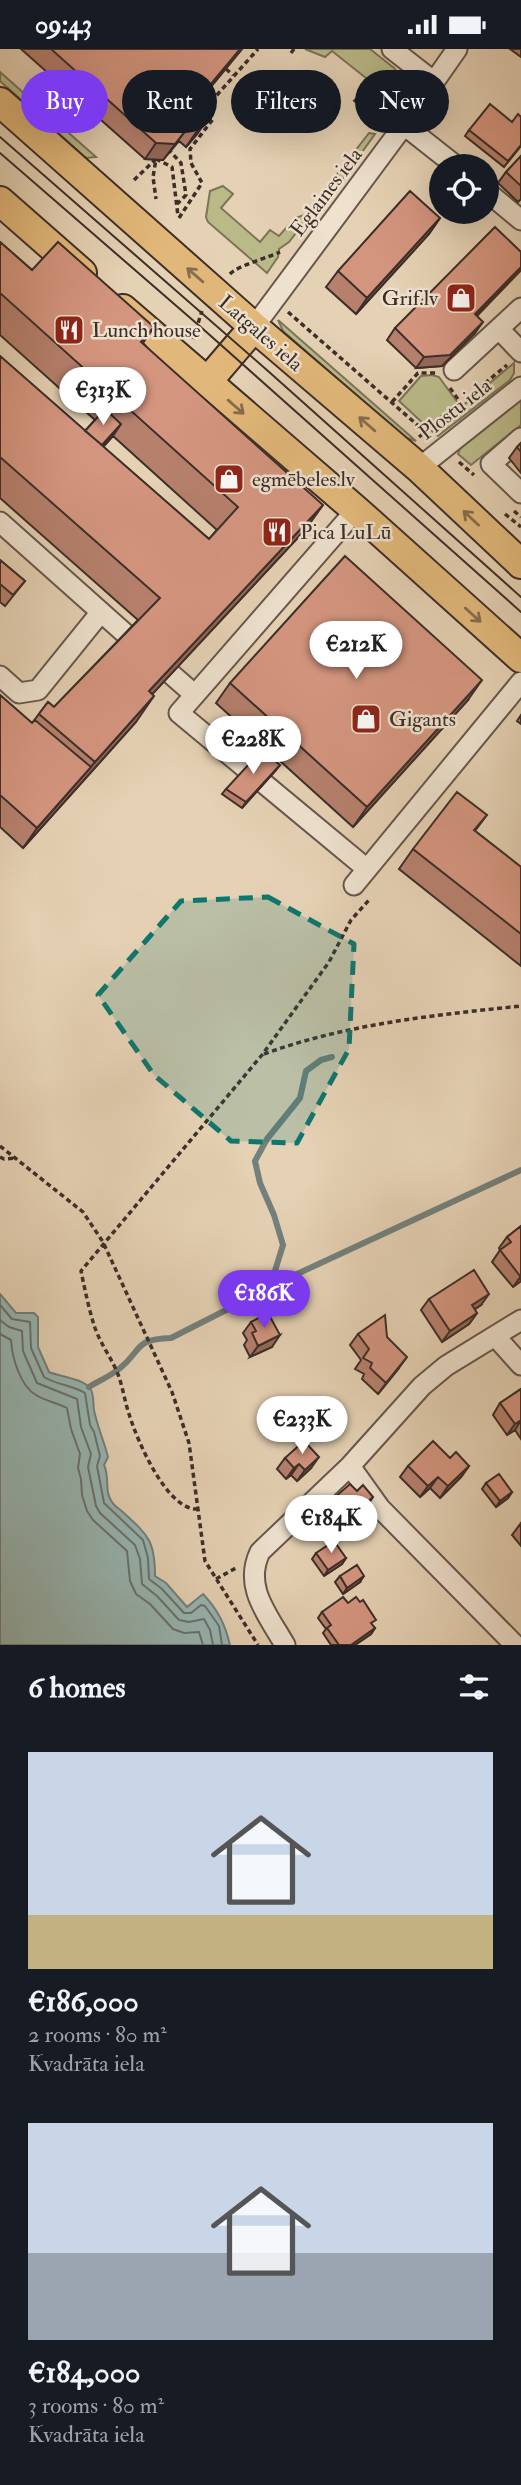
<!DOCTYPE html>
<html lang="en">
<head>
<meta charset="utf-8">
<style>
	:root { --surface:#171b24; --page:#20242c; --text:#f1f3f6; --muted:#9ea1a6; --accent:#7c3aed }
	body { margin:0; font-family:"IM FELL Double Pica",serif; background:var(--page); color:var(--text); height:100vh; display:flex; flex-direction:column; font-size:26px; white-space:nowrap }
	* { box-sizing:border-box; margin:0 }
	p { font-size:23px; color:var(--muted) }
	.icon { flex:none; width:38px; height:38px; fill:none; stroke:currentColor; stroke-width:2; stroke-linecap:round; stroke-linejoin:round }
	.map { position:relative; height:1596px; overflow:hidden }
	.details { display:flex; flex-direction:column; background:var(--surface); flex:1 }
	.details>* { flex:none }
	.guide { position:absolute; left:21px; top:21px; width:480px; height:63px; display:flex; gap:14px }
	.fabs { position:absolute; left:429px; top:105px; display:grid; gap:14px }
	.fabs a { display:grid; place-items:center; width:70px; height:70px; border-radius:50%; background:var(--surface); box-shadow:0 7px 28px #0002; font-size:35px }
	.price { position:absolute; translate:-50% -60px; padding:0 16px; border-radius:24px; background:#fff; color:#222; font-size:23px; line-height:46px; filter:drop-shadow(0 2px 4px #0008) }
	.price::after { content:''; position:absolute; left:50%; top:42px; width:21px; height:16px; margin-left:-10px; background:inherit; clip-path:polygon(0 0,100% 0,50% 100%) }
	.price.current { background:var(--accent); color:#fff }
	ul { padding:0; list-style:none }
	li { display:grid; align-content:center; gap:14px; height:371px; padding:0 28px }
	li span { display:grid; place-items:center; height:217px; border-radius:0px; color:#555 }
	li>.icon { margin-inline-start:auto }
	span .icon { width:126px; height:126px; fill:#fffc; stroke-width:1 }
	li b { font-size:30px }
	h2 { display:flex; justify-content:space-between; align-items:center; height:84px; padding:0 28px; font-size:30px }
	.pill { padding:0 24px; border-radius:32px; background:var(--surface); box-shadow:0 7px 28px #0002; font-size:24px; line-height:63px }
	.pill.current { background:var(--accent); color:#fff }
	.status { display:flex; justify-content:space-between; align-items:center; height:49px; padding:0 35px; background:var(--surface); direction:ltr }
	.status svg { height:19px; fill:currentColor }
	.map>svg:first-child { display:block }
	.green { fill:#baba89; stroke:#7b7459; stroke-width:2 }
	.water { fill:#97b6b3; stroke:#73807c; stroke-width:2 }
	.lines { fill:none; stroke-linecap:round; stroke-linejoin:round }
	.shore { stroke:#6a726e; stroke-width:2 }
	.stream { stroke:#73807c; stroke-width:6 }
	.minor-casing { stroke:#66574c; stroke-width:23 }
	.highway-casing { stroke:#3c2e29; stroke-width:32 }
	.path { stroke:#3c2e29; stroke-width:3.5; stroke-dasharray:5 3.5; stroke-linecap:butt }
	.minor { stroke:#eee1ce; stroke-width:19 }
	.highway { stroke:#e2b87a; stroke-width:28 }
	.tram { stroke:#3c2e29; stroke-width:2 }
	.wall { fill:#b6806d; stroke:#3c2e29; stroke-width:2; fill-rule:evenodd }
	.shaded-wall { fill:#946859; stroke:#3c2e29; stroke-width:2 }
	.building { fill:#d4957f; stroke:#3c2e29; stroke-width:2 }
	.oneway { stroke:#876c4d }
	.marked { fill:#0f766e; fill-opacity:0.2; stroke:#0f766e; stroke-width:5; stroke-dasharray:14 9; stroke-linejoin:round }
	.labels { text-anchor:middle; stroke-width:5; stroke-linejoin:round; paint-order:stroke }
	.street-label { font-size:21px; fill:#3c2e29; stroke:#eee1ce }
	.poi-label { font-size:21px; fill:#3c2e29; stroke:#eee1ce; text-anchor:start }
</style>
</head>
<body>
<div class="status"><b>09:43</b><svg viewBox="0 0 49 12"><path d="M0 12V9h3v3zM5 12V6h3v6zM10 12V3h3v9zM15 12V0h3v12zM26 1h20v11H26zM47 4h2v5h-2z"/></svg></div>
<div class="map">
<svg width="521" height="1596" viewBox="0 0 521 1596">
	<rect width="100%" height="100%" fill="#e5d1b4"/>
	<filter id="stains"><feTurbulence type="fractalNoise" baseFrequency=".00286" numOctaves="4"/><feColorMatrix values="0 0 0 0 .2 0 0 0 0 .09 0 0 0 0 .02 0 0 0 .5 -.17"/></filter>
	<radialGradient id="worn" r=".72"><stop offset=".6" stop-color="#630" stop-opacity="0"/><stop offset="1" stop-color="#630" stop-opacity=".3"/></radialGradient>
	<path class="green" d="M305,0H370L394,19L406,34L405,42L386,68L381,64L391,49L332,2L325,8Z
		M0,23L96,108L86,109L0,32Z
		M369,84L375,85L324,156L321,146Z
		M223,137L233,145L221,159L260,193L270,181L279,187L295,169L304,166L308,168L289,193L279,200L278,208L267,224L208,173L206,168L210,142Z
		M278,271L416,392L404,388L283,282Z
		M514,314V324L510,331L438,387L432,382Z
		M432,326L439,328L458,354L427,378L399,352L421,327Z
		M521,350V376L471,416L458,405L461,397Z"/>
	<path class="water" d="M0,1245L16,1264H34L38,1268V1298L49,1323C61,1328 81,1329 90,1339C94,1344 93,1354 94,1361C97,1377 104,1392 108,1408L104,1416C110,1428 104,1443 112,1453C115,1458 121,1461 125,1465C149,1487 155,1493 155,1527L166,1534L187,1558L203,1545C218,1561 225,1575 230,1596H0Z"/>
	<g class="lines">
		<path class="shore" d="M0,1256L12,1270L30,1273L31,1299L44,1328C57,1336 72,1336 85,1344L90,1376L94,1383L100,1407L97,1417L104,1454L143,1491L148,1509L149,1530L162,1540L184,1564H191L201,1556L205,1557L219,1577L222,1596
			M0,1271L9,1278L22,1282L23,1302L37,1334L77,1350L81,1378L91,1405L88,1418L96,1457L100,1464L135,1496L140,1510L142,1535L157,1547L179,1571L189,1573L204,1570L210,1581L213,1596
			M0,1285L11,1291C12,1308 20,1337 36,1346C45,1352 58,1354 67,1359L71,1380L80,1405L78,1419L81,1430L82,1446L87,1462L93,1471L127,1502L130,1532L136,1545L150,1555L173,1580L184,1584L199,1583L203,1596"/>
		<path class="stream" d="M270,1238L283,1196L274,1166L260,1134L255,1112L267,1090L300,1049L306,1022L321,1011L332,1008
			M89,1338C99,1332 110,1327 119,1320C143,1301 133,1290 171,1289L297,1225L521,1121"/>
		<g class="minor-casing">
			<path id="minor" d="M392,0L433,32
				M404,76L456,117
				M486,142L521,171
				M254,278L404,76L457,0
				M499,280L521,303
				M454,321L521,259
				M521,389L491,415L521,444
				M419,419L521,338
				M356,461L179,664L367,820
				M0,473L129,588
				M171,625L195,646
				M0,627L19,644L38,641L101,563
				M354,836L521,633
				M495,1287L521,1316
				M350,1417L380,1459L515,1596
				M285,1596C268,1566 243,1538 260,1503L350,1417L422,1337L446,1317L521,1271"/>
		</g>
		<g class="highway-casing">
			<path id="highway" d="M0,53L254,278L419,419L521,515
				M0,152L82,224
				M123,260L356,461L521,609
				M207,333L254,278"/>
		</g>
		<path class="path" d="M291,4L294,0
			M226,20L233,26
			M354,53L373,32L394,25
			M168,100L181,114L186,146L177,155
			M156,110L172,118L178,167
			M134,131L156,110L153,128L156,150
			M179,169L202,134L191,114L190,100L213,70L208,56L258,0
			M230,225C237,217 267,209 280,203
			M288,263L430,387
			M193,290L202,262
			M450,339L460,353
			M392,353L418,324H437
			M419,388L507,316
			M459,413L474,426
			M514,462L521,468
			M505,465L521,478
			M264,1005C346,975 435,966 521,957
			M0,1097L83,1163L103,1193L172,1343L189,1394L205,1512L258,1596
			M0,1108L4,1110L15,1109
			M198,1460C167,1462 137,1391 129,1365C125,1353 123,1340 119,1328C113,1311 101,1296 95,1279C89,1261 85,1241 81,1222L262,1006L329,913L351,871L369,851
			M216,1530L236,1519"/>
		<use href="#minor" class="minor"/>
		<use href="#highway" class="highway"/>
		<path class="tram" d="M0,88L268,322L521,548
			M0,104L203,280L521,563"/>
	</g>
	<path class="wall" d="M21,0H242L196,56L198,84L186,98L179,92L163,111L145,110Z
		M510,0H521V8Z
		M469,81L521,97L504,118L465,87Z
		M521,107V150L518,153L498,134L506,123Z
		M440,169L429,185L356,265L326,238L338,222Z
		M0,193L32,221L154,278L143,294L305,481L152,645L136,673L23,799L0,778V646L32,674L48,653L54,658L138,571L0,449V307L85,382L95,371L0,286ZM113,387L217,481L209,490L103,398Z
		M521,221L477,267L475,284L442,317L416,319L387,291L395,279Z
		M521,394V424L509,409L517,398Z
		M0,511L25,532L5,557L0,553Z
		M230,634L468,651L353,778L216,654Z
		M521,666V675L517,672Z
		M276,721L242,759L222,745L226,740Z
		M487,766L475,782L521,818V917L399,820L413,800Z
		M521,1177V1232L513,1238L492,1213L500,1201L499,1199L507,1188Z
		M429,1250L481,1256L474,1261L477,1264L469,1275L442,1293L421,1261Z
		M251,1273L272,1298L250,1308L244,1296L247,1291L243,1284Z
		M358,1285L387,1288L399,1319L378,1345L362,1330L364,1325L355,1320L361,1311L350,1296Z
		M521,1340V1390L515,1381L507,1386L493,1366L500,1354Z
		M285,1409L311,1419L297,1432L291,1426L286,1430L277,1420Z
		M450,1409L469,1417L461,1428L440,1449L430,1439L420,1448L400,1428L408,1417Z
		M486,1434L512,1443L508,1449L496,1458L482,1440Z
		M334,1449L366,1459L347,1476L336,1464L332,1467L326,1460Z
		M521,1474V1497L512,1486Z
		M316,1504L346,1509L342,1515L324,1527L312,1510Z
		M340,1527L360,1533L343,1545L335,1533Z
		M322,1563L372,1576L375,1579L371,1585L355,1596H331L323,1584L326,1580L318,1569Z"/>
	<path class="shaded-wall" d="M240,0H242L183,71L195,54Z
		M209,68L198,84L186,98L197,82Z
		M190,76L163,111L145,110L156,94Z
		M440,169L429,185L356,265L367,249Z
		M521,218V221L467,276L475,265Z
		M483,273L475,284L442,317L416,319L424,308Z
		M121,375L113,387L82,421L90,410Z
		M323,456L305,481L131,668L149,642Z
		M482,631L468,651L353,778L367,758Z
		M154,647L136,673L23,799L37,779L95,713Z
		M280,716L276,721L242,759L246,753Z
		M521,1227V1232L513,1238Z
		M489,1245L481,1256L464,1267L472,1256Z
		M477,1264L469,1275L442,1293L450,1282Z
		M280,1286L272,1298L250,1308L258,1297Z
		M407,1308L399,1319L378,1345L386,1334Z
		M521,1371L515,1381L507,1386L515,1375Z
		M319,1408L311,1419L297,1432L305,1421Z
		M299,1415L291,1426L286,1430L294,1419Z
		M469,1417L461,1428L440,1449L448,1437Z
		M438,1428L430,1439L420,1448L428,1437Z
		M512,1443L508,1449L496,1458L500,1452Z
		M373,1448L366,1459L347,1476L355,1465Z
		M346,1509L342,1515L324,1527L328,1521Z
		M364,1527L360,1533L343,1545L347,1539Z
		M375,1579L371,1585L355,1596H351Z"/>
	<path class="building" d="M51,0H240L195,54L209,68L197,82L190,76L175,95L156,94Z
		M490,55L512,73L518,65L521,68V96L508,112L469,81Z
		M521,107V137L506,123Z
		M410,142L440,169L367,249L338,222Z
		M495,178L521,203V218L475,265L483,273L450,306L424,308L395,279Z
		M0,193L32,221L58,193L154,278L141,293L323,456L149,642L154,647L95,713L39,665L48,653L54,658L160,549L0,408V307L209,490L238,458L0,244Z
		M105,360L121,375L102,396L85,382Z
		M521,394V403L517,398Z
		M345,507L482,631L367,758L230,634Z
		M0,511L25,532L13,546L0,535Z
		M0,646L32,674L35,671L91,718L37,779L0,746Z
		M262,701L280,716L246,753L226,740Z
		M457,743L487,766L474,781L521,818V885L413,800Z
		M521,1177V1227H520L500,1201L511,1193L507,1188Z
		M474,1221L489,1245L472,1256L477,1264L450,1282L429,1250Z
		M268,1264L280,1286L258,1297L252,1284L256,1282L251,1273Z
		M385,1266L387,1288L407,1308L386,1334L370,1319L372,1314L363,1309L369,1300L358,1285Z
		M521,1340V1371L515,1375L500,1354Z
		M304,1392L319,1408L305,1421L299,1415L294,1419L285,1409Z
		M433,1392L450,1409L456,1403L469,1417L448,1437L438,1428L428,1437L408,1417Z
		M499,1425L512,1443L500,1452L486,1434Z
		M350,1435L357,1442L363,1436L373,1448L355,1465L344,1453L340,1456L334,1449Z
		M334,1492L346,1509L328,1521L316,1504Z
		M357,1516L364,1527L347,1539L340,1527Z
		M343,1548L348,1554L356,1548L360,1553L363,1551L376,1571L371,1574L375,1579L351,1596H339L327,1579L331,1576L322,1563Z"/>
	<defs><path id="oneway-shaft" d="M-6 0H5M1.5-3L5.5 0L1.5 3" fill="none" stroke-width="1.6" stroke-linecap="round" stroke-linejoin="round" transform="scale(1.75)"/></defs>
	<g class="oneway">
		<use href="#oneway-shaft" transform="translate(195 226) rotate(-139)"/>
		<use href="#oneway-shaft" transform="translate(236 358) rotate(41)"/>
		<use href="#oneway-shaft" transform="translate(367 375) rotate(-139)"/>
		<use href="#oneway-shaft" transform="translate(471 469) rotate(-137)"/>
		<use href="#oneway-shaft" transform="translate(473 566) rotate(42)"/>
	</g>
	<path class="marked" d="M268,848L354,895L349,1000L297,1094L231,1092L154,1026L98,946L181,852Z"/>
	<defs>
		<g id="shop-square" transform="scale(1.575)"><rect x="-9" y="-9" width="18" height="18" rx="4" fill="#8f2418" stroke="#eee1ce"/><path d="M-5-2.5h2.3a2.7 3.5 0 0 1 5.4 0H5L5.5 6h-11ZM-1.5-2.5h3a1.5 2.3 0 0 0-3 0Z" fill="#fff"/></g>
		<g id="restaurant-square" transform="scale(1.575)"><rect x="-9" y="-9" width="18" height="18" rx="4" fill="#8f2418" stroke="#eee1ce"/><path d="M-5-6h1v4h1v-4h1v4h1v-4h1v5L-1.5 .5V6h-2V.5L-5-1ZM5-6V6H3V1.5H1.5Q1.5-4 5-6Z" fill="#fff"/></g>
	</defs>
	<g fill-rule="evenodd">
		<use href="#shop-square" x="461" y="249"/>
		<use href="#restaurant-square" x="69" y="281"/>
		<use href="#shop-square" x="229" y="430"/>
		<use href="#restaurant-square" x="277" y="483"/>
		<use href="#shop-square" x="366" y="670"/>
	</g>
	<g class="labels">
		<g class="street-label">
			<text transform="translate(326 143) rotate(-53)" y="7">Eglaines iela</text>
			<text transform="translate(261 284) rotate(41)" y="7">Latgales iela</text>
			<text transform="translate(455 360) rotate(-38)" y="7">Plostu iela</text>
		</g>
		<g class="poi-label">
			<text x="438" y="256" text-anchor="end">Grif.lv</text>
			<text x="92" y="288">Lunch house</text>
			<text x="252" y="437">egmēbeles.lv</text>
			<text x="300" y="490">Pica LuLū</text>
			<text x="389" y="677">Gigants</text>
		</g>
	</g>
	<rect width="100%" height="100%" filter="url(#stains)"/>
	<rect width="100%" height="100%" fill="url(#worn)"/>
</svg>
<div class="fabs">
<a><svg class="icon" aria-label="locate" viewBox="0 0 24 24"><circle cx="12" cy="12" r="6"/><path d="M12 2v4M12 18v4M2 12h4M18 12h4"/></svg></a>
</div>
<b class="price" style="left:103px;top:378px">€313K</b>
<b class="price" style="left:356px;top:632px">€212K</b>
<b class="price" style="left:253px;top:727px">€228K</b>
<b class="price current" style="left:264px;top:1281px">€186K</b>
<b class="price" style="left:302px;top:1407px">€233K</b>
<b class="price" style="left:331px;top:1506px">€184K</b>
<div class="guide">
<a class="pill current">Buy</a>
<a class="pill">Rent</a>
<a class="pill">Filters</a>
<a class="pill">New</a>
</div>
</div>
<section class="details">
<h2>6 homes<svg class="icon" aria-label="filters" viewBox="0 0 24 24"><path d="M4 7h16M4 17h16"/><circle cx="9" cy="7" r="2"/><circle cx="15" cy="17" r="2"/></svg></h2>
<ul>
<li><span style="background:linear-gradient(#c9d6e8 75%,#c2b280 0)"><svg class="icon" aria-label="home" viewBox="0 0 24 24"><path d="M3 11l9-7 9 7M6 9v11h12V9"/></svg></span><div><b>€186,000</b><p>2 rooms · 80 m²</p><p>Kvadrāta iela</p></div></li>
<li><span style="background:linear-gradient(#c9d6e8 60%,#9aa5b1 0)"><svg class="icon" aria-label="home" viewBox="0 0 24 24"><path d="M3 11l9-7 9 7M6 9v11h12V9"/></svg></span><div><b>€184,000</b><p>3 rooms · 80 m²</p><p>Kvadrāta iela</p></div></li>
</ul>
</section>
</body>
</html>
